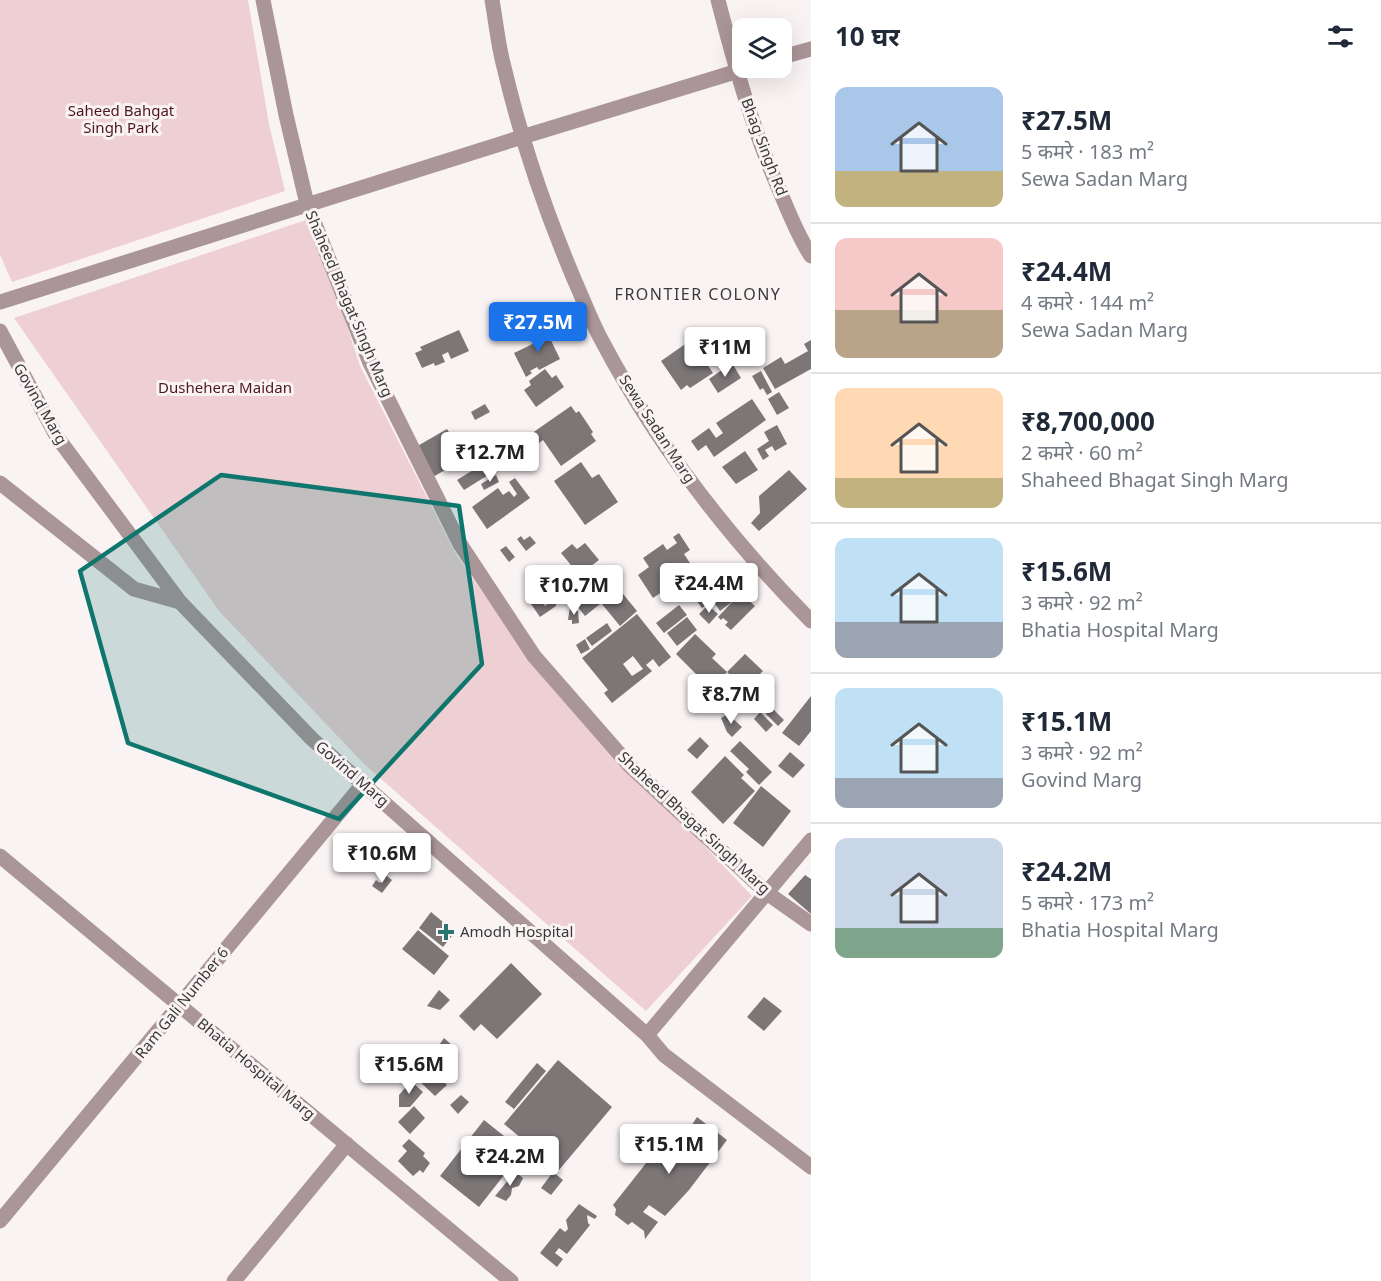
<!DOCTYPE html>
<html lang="hi">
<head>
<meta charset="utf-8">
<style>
	:root { --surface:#fff; --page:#f2f2f3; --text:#1f2937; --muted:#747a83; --line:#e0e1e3; --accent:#1a73e8 }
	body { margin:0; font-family:"Noto Sans","Noto Sans Devanagari",sans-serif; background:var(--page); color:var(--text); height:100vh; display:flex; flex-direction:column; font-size:22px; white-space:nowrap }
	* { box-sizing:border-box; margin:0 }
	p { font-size:20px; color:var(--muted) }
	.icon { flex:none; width:33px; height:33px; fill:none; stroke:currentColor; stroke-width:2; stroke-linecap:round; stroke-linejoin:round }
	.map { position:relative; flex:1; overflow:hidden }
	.side { display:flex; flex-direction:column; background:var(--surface); width:570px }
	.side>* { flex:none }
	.controls { position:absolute; left:732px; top:18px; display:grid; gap:12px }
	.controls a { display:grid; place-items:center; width:60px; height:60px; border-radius:12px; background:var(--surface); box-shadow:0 6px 24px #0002; font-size:30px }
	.price { position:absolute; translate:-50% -51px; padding:0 14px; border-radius:6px; background:#fff; color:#222; font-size:20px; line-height:39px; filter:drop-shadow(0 2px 3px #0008) }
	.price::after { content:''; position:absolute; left:50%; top:36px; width:18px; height:14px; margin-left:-9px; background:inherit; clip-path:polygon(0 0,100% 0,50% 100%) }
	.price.active { background:var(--accent); color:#fff }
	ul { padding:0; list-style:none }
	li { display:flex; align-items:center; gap:18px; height:150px; padding:0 24px }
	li+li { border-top:2px solid var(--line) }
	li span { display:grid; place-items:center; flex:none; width:168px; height:120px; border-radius:12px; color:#555 }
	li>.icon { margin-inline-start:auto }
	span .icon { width:72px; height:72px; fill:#fffc; stroke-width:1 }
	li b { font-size:26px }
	h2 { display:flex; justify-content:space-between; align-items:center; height:72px; padding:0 24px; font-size:26px }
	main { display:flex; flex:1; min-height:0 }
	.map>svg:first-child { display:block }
	.green { fill:#eed0d4 }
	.building { fill:#7c7677; fill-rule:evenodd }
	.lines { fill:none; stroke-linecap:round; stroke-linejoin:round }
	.minor { stroke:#aa9598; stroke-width:15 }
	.marked { fill:#0f766e; fill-opacity:0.2; stroke:#0f766e; stroke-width:4.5; stroke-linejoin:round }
	.poi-dot { fill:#2b7470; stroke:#faf3f4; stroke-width:2 }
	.labels { text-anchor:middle; stroke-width:6; stroke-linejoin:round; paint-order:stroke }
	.park-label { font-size:15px; fill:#4e1623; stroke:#faf3f4 }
	.street-label { font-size:15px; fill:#3a3838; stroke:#faf3f4 }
	.poi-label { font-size:15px; fill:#3a3838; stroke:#faf3f4; text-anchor:start }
	.neighbourhood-label { font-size:16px; letter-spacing:1.5px; fill:#3a3838; stroke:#faf3f4 }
</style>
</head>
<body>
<main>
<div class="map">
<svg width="811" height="1281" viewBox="0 0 811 1281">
	<rect width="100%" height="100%" fill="#faf3f4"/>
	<path class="green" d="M0,0H248L269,124L285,191L12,282L0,255Z
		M312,218L360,366L457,556L507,627L658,797L752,896L646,1011L364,764L219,611L14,318Z"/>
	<path class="building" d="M542,322L560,359L539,370L537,367L530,371L532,373L526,377L514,353L543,339L536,325Z
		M459,330L469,351L451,359L448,352L442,355L445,362L435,366L434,363L422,368L415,353L422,350L420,347Z
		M691,340L713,373L690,388L687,385L681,390L661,361Z
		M811,340V369L775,389L763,368L781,357L785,364L808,351L804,344Z
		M732,363L741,378L718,393L709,379Z
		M545,369L552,378L556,375L564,387L536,407L524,390L531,385L529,381Z
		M761,371L772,392L767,395L763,388L760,390L752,376Z
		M779,392L789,408L777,415L768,399Z
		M752,399L766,420L714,457L706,445L698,451L691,441L709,428L716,438L723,433L716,423Z
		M485,404L490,412L475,420L471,412Z
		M571,406L576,413L579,411L593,432L591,434L596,441L561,466L543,440L532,448L525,438Z
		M777,425L787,444L775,451L772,446L765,450L769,456L763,460L757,449L769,441L764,432Z
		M447,429L465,459L431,478L414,448Z
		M521,439L531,453L520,460L517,455L512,459L506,450Z
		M745,451L758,470L736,484L722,467Z
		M486,462L493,472L464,490L457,480Z
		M581,462L592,478L599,474L618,502L585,525L554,481Z
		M789,470L807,489L759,531L751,523L760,513L759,496Z
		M496,475L499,482L484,490L481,484Z
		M515,478L530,498L487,529L472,507L498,488L503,495L509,491L514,497L517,494L509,482Z
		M679,533L690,550L684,554L694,569L699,566L708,578L683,595L675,583L653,598L638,575L649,567L643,558L663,544L667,550L677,543L673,537Z
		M521,536L524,540L530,536L536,543L526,551L517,539Z
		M585,543L599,560L583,572L579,567L575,570L561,553L572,544L577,549Z
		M506,546L515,557L509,562L500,550Z
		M605,572L637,611L620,626L588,587Z
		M721,573L729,585L724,589L733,601L720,611L713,601L702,608L691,593Z
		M735,588L755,606L731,630L725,625L728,622L723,618L721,620L718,617L735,599L729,594Z
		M530,592H538L545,606L556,598V606L540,617L531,604Z
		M592,594L600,604L585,616L577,606Z
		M679,605L687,615L664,633L656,623Z
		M708,605L718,614L709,624L699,614Z
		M570,607H574V611H578L579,623L572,624V620H568Z
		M637,614L671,657L659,667L653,659L646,665L652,671L612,703L604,693L608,690L582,658ZM633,656L643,669L632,676L623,664Z
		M687,617L697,630L677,646L667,633Z
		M607,623L612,631L592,646L586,638Z
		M695,634L716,654L712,658L727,672L711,689L676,654Z
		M585,639L590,649L581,654L576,645Z
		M745,654L763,671L745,689L727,672Z
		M811,696V731L799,746L782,733Z
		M772,708L784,720L778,726L766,714Z
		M760,712L773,725L766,732L754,719Z
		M728,714L742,727L732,737L727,732L721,718Z
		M700,737L709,746L697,759L687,750Z
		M740,741L772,772L759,785L746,772L749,769L730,751Z
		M790,752L805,765L793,778L778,766Z
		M725,756L744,775L741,778L755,791L723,824L691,792Z
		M761,786L791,811L763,847L733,823Z
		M383,873L392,880L382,893L372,886L376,880L380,883L385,878L382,875Z
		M805,875L811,879V914L788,894Z
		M431,912L455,932L443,947L419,928Z
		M418,930L449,956L434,975L402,949Z
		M511,963L542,994L497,1039L481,1024L474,1031L459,1016Z
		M439,990L450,1000L440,1010L427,1006Z
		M764,997L782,1011L764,1031L747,1017Z
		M444,1038L454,1047L434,1072L447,1085L435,1096L416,1078Z
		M558,1060L612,1107L559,1170L504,1124Z
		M537,1063L546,1071L514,1109L505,1102Z
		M411,1081L423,1092L410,1107H399V1095Z
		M461,1095L469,1102L458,1114L450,1105Z
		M414,1106L425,1118L410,1134L398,1122Z
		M697,1117L727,1140L689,1190L665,1216L649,1205L643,1212L658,1222L645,1239L644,1231L632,1222L628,1225L615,1215L616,1209L613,1205L673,1129L684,1137Z
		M484,1120L523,1151L479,1207L440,1176Z
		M409,1139L425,1153L423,1156L430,1163L423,1173L420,1170L413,1176L398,1161L407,1151L402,1146Z
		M515,1172L523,1178L519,1186L512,1188L511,1195L506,1201L495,1196Z
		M553,1172L563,1180L551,1195L541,1188Z
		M579,1204L597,1216L595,1219L587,1215L588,1223L590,1225L567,1254L559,1248L555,1253L563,1259L557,1267L540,1253L560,1228L565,1232L568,1229L566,1220Z"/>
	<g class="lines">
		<path class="minor" d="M263,0L286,115L307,204L370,363L460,544L534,656L630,766L767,893L811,924
			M492,0C496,22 498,45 504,67C521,140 545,210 574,279C583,299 591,321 602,341C657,445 729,538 811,621
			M718,0C735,66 753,131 781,194C790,215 798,236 811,256
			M782,57L811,49
			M0,302L522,137L748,68
			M0,331L57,437L180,602L312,739L647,1035L664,1055L811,1167
			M0,483L134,589L180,602
			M0,856L511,1281
			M647,1035L811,840
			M0,1221L363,784
			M234,1281L347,1144"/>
	</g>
	<path class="marked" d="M221,475L459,506L482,664L339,819L128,743L80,571Z"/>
	<path class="poi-dot" d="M443 923h6v6h6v6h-6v6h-6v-6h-6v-6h6z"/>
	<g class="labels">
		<g class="park-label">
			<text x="121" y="116">Saheed Bahgat<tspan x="121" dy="17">Singh Park</tspan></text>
			<text x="225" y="393">Dushehera Maidan</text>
		</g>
		<g class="street-label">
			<text transform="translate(764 147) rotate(69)" y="5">Bhag Singh Rd</text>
			<text transform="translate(349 304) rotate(67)" y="5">Shaheed Bhagat Singh Marg</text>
			<text transform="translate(40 404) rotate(60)" y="5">Govind Marg</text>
			<text transform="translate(657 429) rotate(57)" y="5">Sewa Sadan Marg</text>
			<text transform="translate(352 774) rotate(41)" y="5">Govind Marg</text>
			<text transform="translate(694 823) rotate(43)" y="5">Shaheed Bhagat Singh Marg</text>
			<text transform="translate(182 1003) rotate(-51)" y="5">Ram Gali Number 6</text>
			<text transform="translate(256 1069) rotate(40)" y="5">Bhatia Hospital Marg</text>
		</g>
		<g class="poi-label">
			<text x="460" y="937">Amodh Hospital</text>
		</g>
		<g class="neighbourhood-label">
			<text x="698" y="300">FRONTIER COLONY</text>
		</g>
	</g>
</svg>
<div class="controls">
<a><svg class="icon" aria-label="layers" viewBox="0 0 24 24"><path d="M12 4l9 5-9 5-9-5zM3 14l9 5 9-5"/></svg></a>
</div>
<b class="price active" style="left:538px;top:353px">₹27.5M</b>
<b class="price" style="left:725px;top:378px">₹11M</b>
<b class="price" style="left:490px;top:483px">₹12.7M</b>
<b class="price" style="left:709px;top:614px">₹24.4M</b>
<b class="price" style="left:574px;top:616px">₹10.7M</b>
<b class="price" style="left:731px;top:725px">₹8.7M</b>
<b class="price" style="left:382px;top:884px">₹10.6M</b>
<b class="price" style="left:409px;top:1095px">₹15.6M</b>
<b class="price" style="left:669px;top:1175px">₹15.1M</b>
<b class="price" style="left:510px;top:1187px">₹24.2M</b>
</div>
<section class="side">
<h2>10 घर<svg class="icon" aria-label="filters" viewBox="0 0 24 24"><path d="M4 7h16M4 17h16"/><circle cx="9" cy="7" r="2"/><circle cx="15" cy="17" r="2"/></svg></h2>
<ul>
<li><span style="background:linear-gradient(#a9c7e8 70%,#c2b280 0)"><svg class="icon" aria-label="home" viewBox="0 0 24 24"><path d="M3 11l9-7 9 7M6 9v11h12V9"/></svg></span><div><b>₹27.5M</b><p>5 कमरे · 183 m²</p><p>Sewa Sadan Marg</p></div></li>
<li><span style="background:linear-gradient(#f6c9c9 60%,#b9a48a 0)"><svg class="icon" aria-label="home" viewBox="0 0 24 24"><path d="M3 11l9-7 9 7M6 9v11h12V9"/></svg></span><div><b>₹24.4M</b><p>4 कमरे · 144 m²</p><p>Sewa Sadan Marg</p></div></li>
<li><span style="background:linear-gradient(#ffd9b3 75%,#c2b280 0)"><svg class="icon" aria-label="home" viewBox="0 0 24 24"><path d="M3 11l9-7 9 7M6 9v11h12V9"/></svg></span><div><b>₹8,700,000</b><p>2 कमरे · 60 m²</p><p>Shaheed Bhagat Singh Marg</p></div></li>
<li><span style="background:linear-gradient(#bfe0f5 70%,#9aa5b1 0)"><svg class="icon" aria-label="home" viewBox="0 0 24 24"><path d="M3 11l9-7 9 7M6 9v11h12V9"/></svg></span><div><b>₹15.6M</b><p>3 कमरे · 92 m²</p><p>Bhatia Hospital Marg</p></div></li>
<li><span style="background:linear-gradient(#bfe0f5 75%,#9aa5b1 0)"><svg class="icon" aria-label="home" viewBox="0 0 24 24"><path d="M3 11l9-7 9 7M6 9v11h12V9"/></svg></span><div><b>₹15.1M</b><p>3 कमरे · 92 m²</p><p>Govind Marg</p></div></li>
<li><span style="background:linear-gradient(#c9d6e8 75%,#7fa58c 0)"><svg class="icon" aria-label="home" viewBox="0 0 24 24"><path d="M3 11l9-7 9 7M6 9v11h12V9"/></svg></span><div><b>₹24.2M</b><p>5 कमरे · 173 m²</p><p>Bhatia Hospital Marg</p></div></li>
</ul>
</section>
</main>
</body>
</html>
